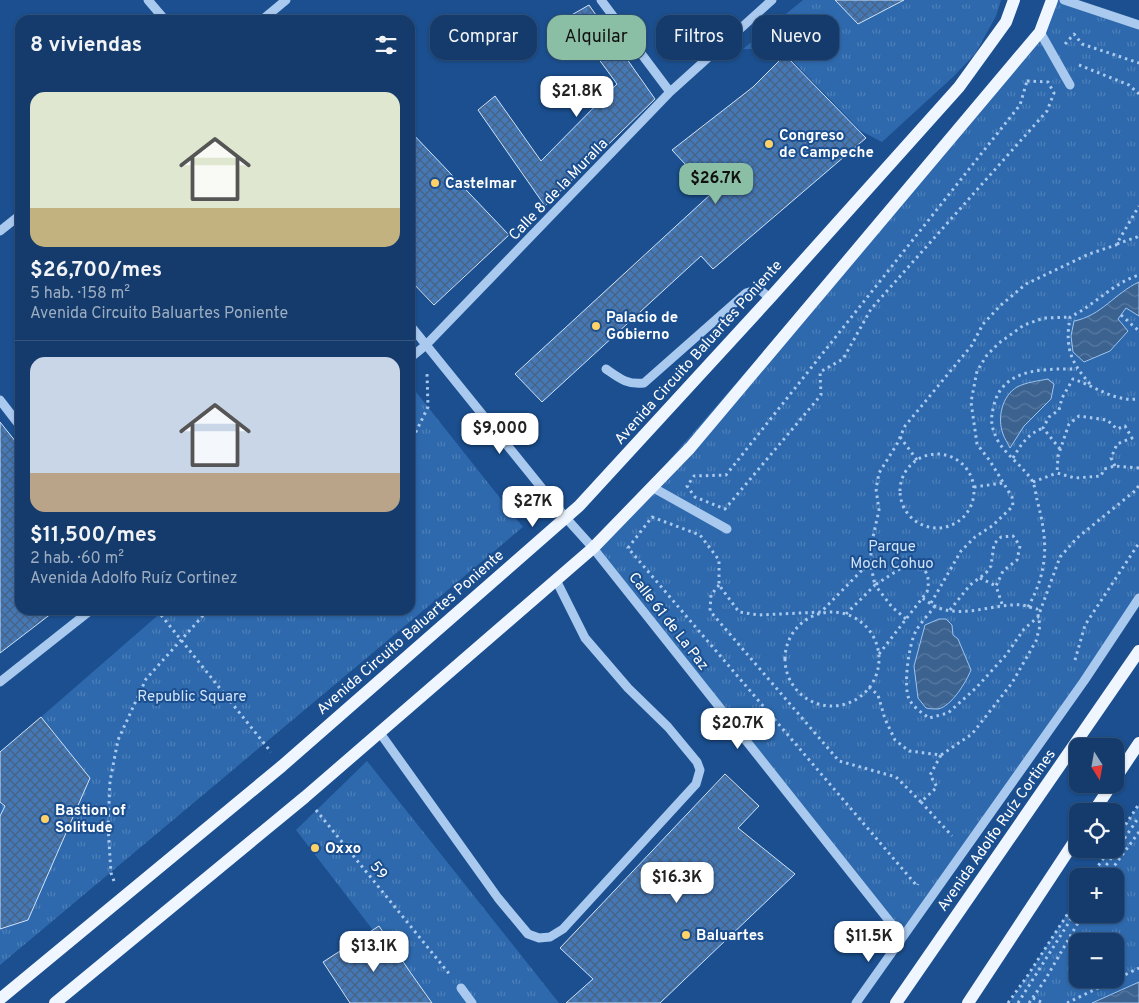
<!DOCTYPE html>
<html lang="es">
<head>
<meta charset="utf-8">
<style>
	:root { --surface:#143b6b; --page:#1d4271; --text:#f1f3f6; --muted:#9dadc1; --line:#33557e; --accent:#8abfa5 }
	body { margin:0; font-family:Overpass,sans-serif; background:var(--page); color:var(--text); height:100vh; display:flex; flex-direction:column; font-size:19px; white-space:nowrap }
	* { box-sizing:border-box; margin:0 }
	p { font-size:16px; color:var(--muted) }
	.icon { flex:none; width:28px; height:28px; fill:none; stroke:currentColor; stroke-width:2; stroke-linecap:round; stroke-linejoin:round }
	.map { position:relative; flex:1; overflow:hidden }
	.drawer { position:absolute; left:15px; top:15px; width:400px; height:600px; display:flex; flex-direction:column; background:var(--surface); border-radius:15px; box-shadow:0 1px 4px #0004,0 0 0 1px var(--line) }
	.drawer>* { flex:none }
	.banner { position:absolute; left:430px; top:15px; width:475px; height:45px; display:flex; gap:10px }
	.needle { width:32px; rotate:169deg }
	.tools { position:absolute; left:1069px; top:738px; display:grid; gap:10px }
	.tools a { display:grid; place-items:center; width:55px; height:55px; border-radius:10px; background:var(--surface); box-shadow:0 1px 4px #0004,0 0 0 1px var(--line); font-size:25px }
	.price { position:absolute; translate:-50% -42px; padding:0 11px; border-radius:10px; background:#fff; color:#222; font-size:16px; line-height:32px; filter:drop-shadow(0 1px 2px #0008) }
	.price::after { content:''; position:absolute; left:50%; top:30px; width:15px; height:11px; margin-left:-8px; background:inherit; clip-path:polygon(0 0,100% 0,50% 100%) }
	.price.active { background:var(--accent); color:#111 }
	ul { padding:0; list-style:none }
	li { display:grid; align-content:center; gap:10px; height:265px; padding:0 15px }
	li+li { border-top:1px solid var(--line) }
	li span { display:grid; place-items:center; height:155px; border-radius:15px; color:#555 }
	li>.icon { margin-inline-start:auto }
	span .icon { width:90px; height:90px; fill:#fffc; stroke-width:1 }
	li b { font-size:21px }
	h2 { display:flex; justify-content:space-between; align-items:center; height:60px; padding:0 15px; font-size:21px }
	.pill { padding:0 18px; border-radius:15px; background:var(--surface); box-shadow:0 1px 4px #0004,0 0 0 1px var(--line); font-size:18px; line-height:45px }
	.pill.active { background:var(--accent); color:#111 }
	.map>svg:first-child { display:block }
	.park { fill:url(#park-tufts); fill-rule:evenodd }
	.water { fill:url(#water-waves); stroke:#9cc4f0 }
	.building { fill:url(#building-cross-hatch); stroke:#cfe3fa }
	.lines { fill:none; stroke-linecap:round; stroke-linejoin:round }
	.path { stroke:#a9c9ee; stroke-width:3; stroke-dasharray:2.5 4; stroke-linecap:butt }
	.minor { stroke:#a9c9ee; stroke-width:9 }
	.major { stroke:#f0f6ff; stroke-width:12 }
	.poi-dot { fill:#ffd166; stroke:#1b4f8f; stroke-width:2 }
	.labels { text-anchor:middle; stroke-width:4; stroke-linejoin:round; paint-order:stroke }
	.poi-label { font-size:15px; font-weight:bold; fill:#fff; stroke:#1b4f8f; text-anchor:start }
	.street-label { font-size:15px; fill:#fff; stroke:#1b4f8f }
	.park-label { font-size:15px; fill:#cfe3fa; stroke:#1b4f8f }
</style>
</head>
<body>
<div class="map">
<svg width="1139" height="1003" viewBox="0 0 1139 1003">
	<defs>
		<pattern id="park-tufts" width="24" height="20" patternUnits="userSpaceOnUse" patternTransform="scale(1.25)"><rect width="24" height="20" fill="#2e69ad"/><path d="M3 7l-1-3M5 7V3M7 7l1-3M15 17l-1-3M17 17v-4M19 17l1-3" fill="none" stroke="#4d80b9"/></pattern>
		<pattern id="water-waves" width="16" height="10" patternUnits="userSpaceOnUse" patternTransform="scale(1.25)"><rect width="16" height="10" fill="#3c6290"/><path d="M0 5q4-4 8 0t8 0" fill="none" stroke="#597aa1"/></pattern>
		<pattern id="building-cross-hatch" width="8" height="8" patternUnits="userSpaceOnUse" patternTransform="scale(1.25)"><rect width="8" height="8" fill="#4478b7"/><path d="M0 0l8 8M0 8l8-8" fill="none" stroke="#486282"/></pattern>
	</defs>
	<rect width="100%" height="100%" fill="#1b4f8f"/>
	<path class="park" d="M803,0H1001L996,16L975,54L954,76L882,142L861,131L781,49H743Z
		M1052,0H1064L1139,25V598L902,937L593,548L1040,33Z
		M416,392L523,527L0,965V756L41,717L164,610H410V398Z
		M367,761L559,1003H429L296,830Z
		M1139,804V982L1092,1003H1013L1010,1001L1028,975L1077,898L1078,914H1115V876H1091L1110,849H1115V841ZM1078,941H1115V979H1078Z"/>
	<path class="water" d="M1139,282V316L1126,308L1118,319L1128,331L1110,351L1084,362L1073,352L1071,336L1074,321C1101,316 1115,293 1139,282Z
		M1048,379L1054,384L1051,399L1024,426L1010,448C1008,443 1004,438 1003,434C997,418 1002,396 1017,387C1027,382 1038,381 1048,379Z
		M939,619H946L952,625L953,635L958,639L971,670C966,682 952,706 938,709C935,709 930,709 926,708L918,698L914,666L925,625Z
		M1139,982V1003H1092Z"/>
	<path class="building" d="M835,0H904L858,24Z
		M589,5L655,99L545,206L478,110L495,96L541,161L617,84L568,17Z
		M785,55L866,138L713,269L701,256L542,402L515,374L712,193L672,150L753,87Z
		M410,131L509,235L434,305L410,280Z
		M0,422L20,447V610H56L0,653Z
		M41,717L90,778L28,920L0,929V816L5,806L0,802V752Z
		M725,774L759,806L738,828L795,874L660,1003H566L593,979L560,948Z
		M379,926L408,969L432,1003H350L323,962Z"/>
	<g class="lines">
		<path class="path" d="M1065,44L1074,34L1082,44L1139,63
			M1079,65L1129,85L1139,94
			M1027,81L1048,82L1054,93L1047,111L871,309L843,359L820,372L821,395L725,509L695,497L687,486L694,476L726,475L1020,105Z
			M1117,244L1137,237L1139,235
			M1121,315L1139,331
			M1090,384C1070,361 1065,348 1070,317C1095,305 1113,283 1139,275
			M900,437L917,460
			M410,444L428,407L427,373
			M1060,449L1043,428L1049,417L1059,410L1062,398L1073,379C1095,386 1114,402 1139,399
			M900 491a37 37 0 1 1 74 0a37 37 0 1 1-74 0Z
			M1013,458C1021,444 1028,434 1043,428
			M1115,466L1111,458L1117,444L1132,438L1125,426L1117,429L1107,420L1079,416L1069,424L1058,456L1057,473L1075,478L1101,476L1104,469L1115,466L1139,468
			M1033,482L1057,473
			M974,487L1003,483
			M870,562L873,537L879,510L876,489L879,473L897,444L905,426L972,345L983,324L1001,305L1026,284L1089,254L1116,245L1139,206
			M980,578L996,586
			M719,585L711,595L710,611L839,761L896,777L921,802L937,787L930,775L941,755
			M931,603L961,551L975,537L992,526L1013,506L1012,497L990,461L977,444L971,402L977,371L987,355L999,343L1024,325L1044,318L1070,317
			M935,606C929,614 921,622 916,631C909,643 903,686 909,699C913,707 922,713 929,718L948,713L976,688L1006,655L1024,629L1038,617L1060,557L1077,538L1136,490L1139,485
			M1028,607C1049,569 1048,541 1037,500C1036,495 1035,487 1033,482C1024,467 1007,456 998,441C991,427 990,420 994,405C1003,367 1046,369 1077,369
			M157,610L271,752
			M950,610L970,585L986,573L991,566L994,544L1001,537L1013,536L1020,546L1017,560L1003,571L996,586L1003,607
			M785 659a47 47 0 1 1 94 0a47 47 0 1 1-94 0Z
			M846,614L875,585L892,607L906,619
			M879,654L927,592C930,580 928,573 920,564L906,565L875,585L870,562L821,612L759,615L739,612L719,585V560L700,535L652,517L628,548L917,886L918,884
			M1075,660L1085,625L1139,543
			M869,687L878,695L885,719L895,740L909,751L941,755L972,734L1012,683L1036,641L1040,626L1037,609C1032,608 1027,606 1022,605C996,603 965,618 939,608C933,606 927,601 922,598
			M921,802L952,836
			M316,810L451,976
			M1115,841L1139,804
			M1091,876L1110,849
			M1099,876L1139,817
			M1107,876L1139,832
			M114,881L111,873L108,826L110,781L118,740L146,679L208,610
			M1033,998L1043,1003
			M1008,1003L1028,975L1078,898
			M1018,1003L1078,908
			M1029,1003L1045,980L1083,914
			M1067,1003L1139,968"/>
		<path class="minor" d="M148,0L165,20
			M601,0L670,92
			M1064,0L1139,25
			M262,20L286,0
			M1040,32L1070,85
			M0,231L20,215
			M410,325L566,518L593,548L902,937
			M410,358L426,345L670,92L772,0
			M606,369C619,378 627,385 644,383L746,293L759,289L770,298
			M0,400L20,426
			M652,487L727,529
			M0,682L91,610
			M380,733L498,898L528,934L539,938L550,937L563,929L696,784L700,770L697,762L668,727L628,688L585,638L556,580
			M461,988L472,1003
			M856,1003L1084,681L1139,598"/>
		<path class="major" d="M1115,779L1139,743
			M1094,811L1112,784
			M0,999L282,766L579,506L770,298L959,87L1006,22L1014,0
			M55,1003L305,797L593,548L690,448L1040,32L1052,0
			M896,1003L1139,651
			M968,1003L1078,836"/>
	</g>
	<g class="poi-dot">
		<circle cx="769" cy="144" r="5"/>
		<circle cx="435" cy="183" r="5"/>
		<circle cx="596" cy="326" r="5"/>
		<circle cx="45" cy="819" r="5"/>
		<circle cx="315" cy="848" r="5"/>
		<circle cx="686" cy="935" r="5"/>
	</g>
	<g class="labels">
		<g class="poi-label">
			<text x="779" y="140">Congreso<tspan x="779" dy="17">de Campeche</tspan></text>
			<text x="445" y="188">Castelmar</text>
			<text x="606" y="322">Palacio de<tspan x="606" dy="17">Gobierno</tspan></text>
			<text x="55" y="815">Bastion of<tspan x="55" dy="17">Solitude</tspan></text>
			<text x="325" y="853">Oxxo</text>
			<text x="696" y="940">Baluartes</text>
		</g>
		<g class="street-label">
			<text transform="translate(558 189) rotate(-46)" y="5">Calle 8 de la Muralla</text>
			<text transform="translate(698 352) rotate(-48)" y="5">Avenida Circuito Baluartes Poniente</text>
			<text transform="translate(669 621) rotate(52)" y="5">Calle 61 de La Paz</text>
			<text transform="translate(410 632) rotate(-41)" y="5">Avenida Circuito Baluartes Poniente</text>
			<text transform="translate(996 830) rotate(-55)" y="5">Avenida Adolfo Ruíz Cortines</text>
			<text transform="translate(379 870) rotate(51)" y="5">59</text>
		</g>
		<g class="park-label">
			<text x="892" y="551">Parque<tspan x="892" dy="17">Moch Cohuo</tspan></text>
			<text x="192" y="701">Republic Square</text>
		</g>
	</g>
</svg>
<div class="tools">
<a><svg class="needle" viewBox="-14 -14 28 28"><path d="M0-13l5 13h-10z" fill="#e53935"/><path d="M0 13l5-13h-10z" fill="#9dadc1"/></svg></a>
<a><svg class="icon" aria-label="locate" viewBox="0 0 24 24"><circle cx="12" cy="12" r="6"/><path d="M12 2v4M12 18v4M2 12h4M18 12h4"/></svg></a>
<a>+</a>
<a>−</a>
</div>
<b class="price" style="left:577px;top:118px">$21.8K</b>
<b class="price active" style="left:716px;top:205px">$26.7K</b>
<b class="price" style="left:500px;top:455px">$9,000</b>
<b class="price" style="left:533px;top:528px">$27K</b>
<b class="price" style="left:738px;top:750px">$20.7K</b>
<b class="price" style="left:677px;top:904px">$16.3K</b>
<b class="price" style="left:869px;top:963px">$11.5K</b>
<b class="price" style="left:374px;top:973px">$13.1K</b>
<div class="banner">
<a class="pill">Comprar</a>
<a class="pill active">Alquilar</a>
<a class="pill">Filtros</a>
<a class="pill">Nuevo</a>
</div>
<section class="drawer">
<h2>8 viviendas<svg class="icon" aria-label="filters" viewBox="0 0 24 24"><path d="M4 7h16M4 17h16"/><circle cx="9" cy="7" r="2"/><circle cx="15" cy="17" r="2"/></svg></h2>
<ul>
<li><span style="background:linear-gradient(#dfe7d0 75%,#c2b280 0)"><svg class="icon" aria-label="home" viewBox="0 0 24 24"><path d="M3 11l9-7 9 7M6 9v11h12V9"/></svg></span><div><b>$26,700/mes</b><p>5 hab. · 158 m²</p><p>Avenida Circuito Baluartes Poniente</p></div></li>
<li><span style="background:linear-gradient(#c9d6e8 75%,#b9a48a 0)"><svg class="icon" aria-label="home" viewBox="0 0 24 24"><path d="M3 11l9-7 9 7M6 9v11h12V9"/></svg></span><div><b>$11,500/mes</b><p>2 hab. · 60 m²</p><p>Avenida Adolfo Ruíz Cortinez</p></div></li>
</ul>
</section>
</div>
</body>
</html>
